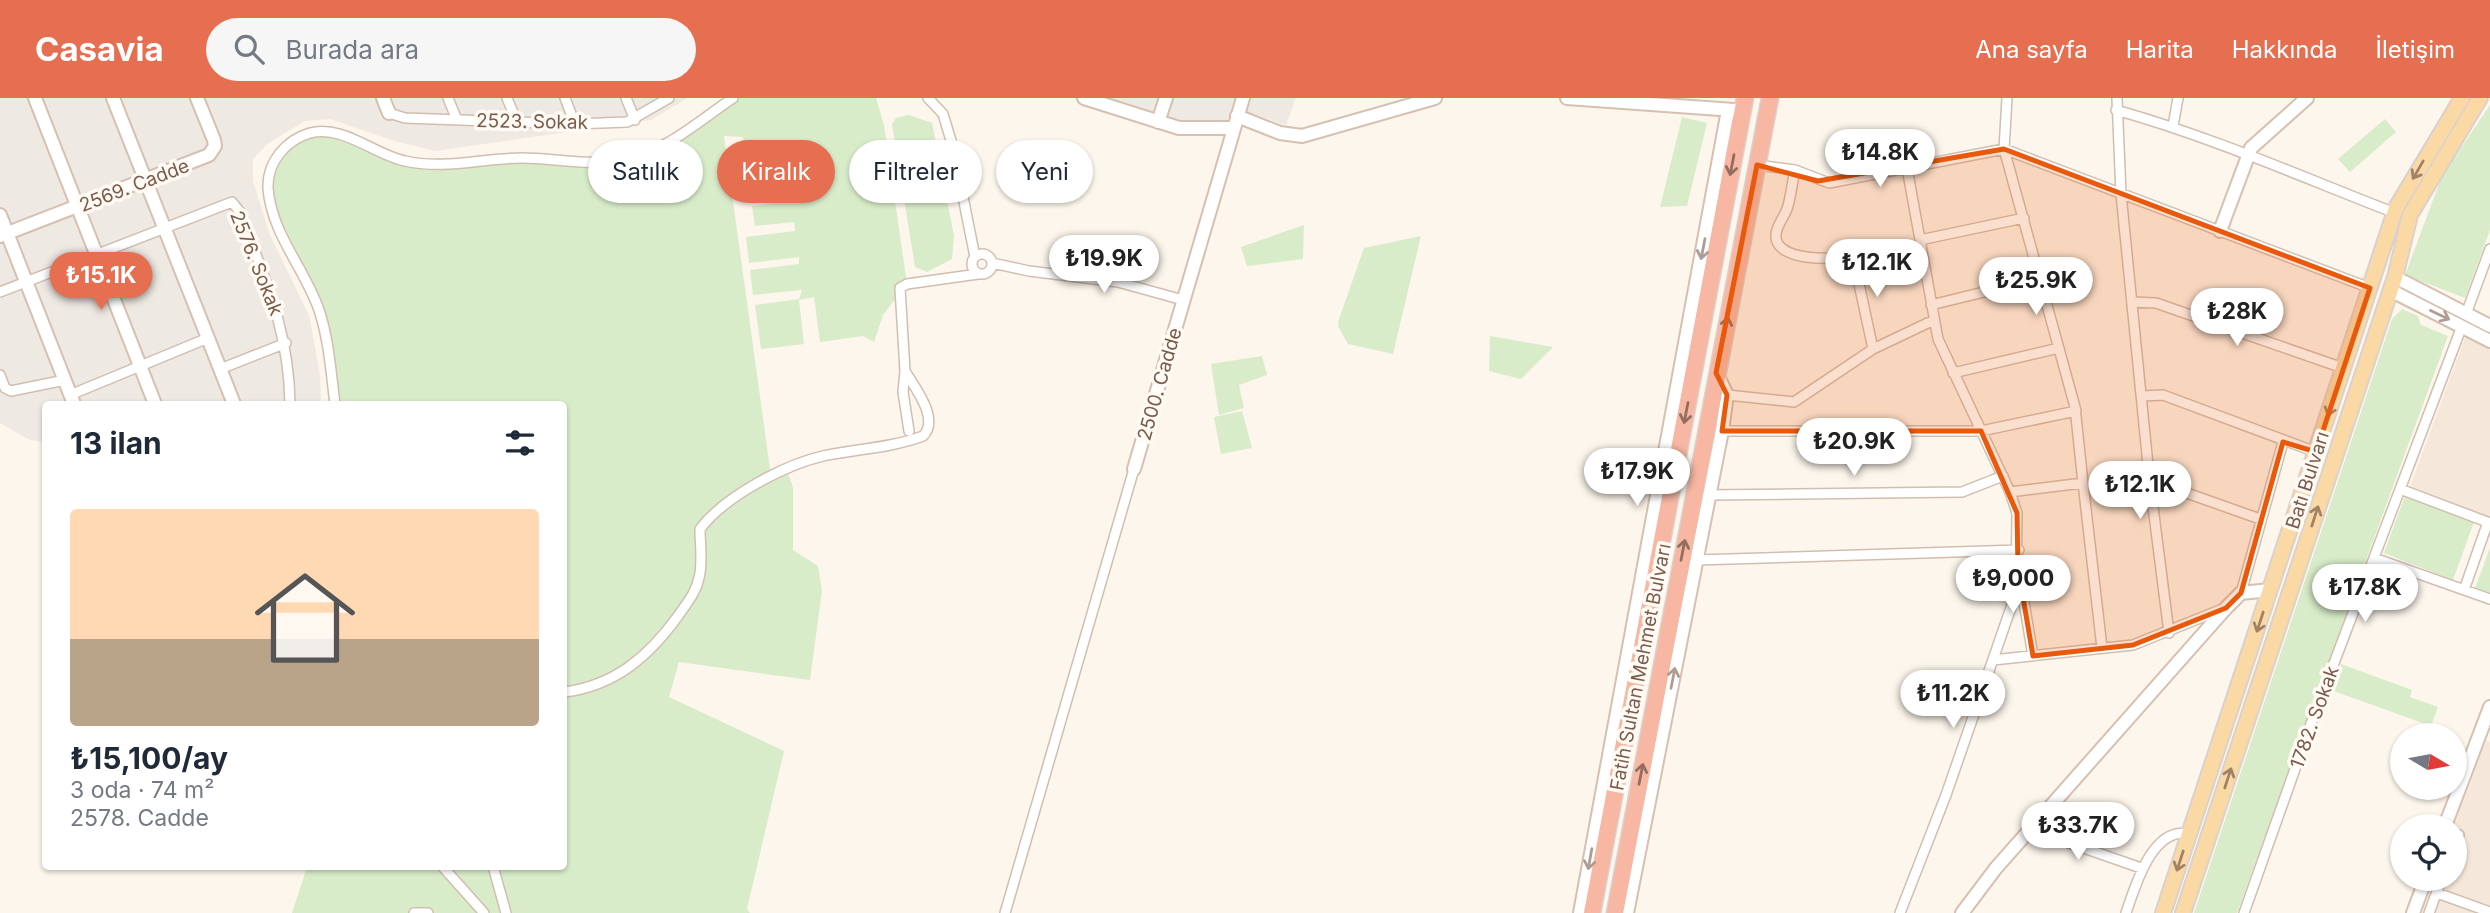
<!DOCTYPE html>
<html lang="tr">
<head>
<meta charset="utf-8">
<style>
	:root { --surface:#fff; --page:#f6f6f7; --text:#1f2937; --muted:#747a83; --line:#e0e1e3; --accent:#e76f51 }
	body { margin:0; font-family:Inter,sans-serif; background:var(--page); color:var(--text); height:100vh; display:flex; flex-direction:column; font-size:26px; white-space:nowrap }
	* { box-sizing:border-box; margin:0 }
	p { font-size:23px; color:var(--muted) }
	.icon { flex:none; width:38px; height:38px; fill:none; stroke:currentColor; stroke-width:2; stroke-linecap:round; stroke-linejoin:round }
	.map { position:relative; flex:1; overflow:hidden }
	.drawer { position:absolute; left:42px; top:303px; width:525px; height:469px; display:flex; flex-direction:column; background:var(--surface); border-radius:7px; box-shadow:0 2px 5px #0004 }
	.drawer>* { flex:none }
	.banner { position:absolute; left:588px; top:42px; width:665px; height:63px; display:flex; gap:14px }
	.needle { width:46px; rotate:100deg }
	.controls { position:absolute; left:2390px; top:625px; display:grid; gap:14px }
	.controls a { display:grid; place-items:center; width:77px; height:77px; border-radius:50%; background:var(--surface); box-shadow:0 2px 5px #0004; font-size:35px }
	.price { position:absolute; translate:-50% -60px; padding:0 16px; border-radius:24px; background:#fff; color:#222; font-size:23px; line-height:46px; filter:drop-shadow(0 2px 4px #0008) }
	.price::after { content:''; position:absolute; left:50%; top:42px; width:21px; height:16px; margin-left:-10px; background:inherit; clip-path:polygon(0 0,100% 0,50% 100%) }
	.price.on { background:var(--accent); color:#fff }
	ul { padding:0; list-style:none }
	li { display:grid; align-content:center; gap:14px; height:371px; padding:0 28px }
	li+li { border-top:2px solid var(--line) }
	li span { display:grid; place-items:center; height:217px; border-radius:7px; color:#555 }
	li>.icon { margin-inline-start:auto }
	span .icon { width:126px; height:126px; fill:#fffc; stroke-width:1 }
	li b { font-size:30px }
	h2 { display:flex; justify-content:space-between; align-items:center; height:84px; padding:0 28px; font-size:30px }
	.chip { padding:0 24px; border-radius:32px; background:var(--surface); box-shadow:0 2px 5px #0004; font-size:24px; line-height:63px }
	.chip.on { background:var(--accent); color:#fff }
	header { display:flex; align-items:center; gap:42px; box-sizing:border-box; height:98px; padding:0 35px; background:var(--accent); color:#fff }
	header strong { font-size:33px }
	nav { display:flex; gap:38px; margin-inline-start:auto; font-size:24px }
	.search { width:490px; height:63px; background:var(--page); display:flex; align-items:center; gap:18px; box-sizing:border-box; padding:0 24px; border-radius:38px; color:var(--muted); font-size:26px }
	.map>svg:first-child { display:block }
	.residential { fill:#f5e8da }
	.industrial { fill:#efe9e4 }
	.green { fill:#d8ecc9 }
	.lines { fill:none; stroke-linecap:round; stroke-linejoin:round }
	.street-casing { stroke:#d1beb0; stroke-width:12 }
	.secondary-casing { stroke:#d6c0b0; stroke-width:16 }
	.primary-casing { stroke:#dad1cd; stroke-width:18 }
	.highway-casing { stroke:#dad1cd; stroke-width:19 }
	.street { stroke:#fff; stroke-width:9 }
	.secondary { stroke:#fff; stroke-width:12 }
	.primary { stroke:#fbd9a5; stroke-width:14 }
	.highway { stroke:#f7b7a3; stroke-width:16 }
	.oneway { stroke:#936e5e }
	.oneway2 { stroke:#a18267 }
	.oneway3 { stroke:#af9d94 }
	.marked { fill:#e8590c; fill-opacity:0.2; stroke:#e8590c; stroke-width:5; stroke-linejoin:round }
	.labels { text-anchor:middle; stroke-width:7; stroke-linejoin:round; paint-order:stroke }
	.street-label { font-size:19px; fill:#7a5c4d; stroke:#fffaf3 }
</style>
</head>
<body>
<header>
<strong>Casavia</strong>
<div class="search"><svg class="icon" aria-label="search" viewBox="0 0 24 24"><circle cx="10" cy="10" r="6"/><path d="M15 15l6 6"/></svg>Burada ara</div>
<nav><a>Ana sayfa</a><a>Harita</a><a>Hakkında</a><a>İletişim</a></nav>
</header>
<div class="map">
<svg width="2490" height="815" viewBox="0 0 2490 815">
	<rect width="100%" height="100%" fill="#fdf6ec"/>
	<path class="residential" d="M2466,237L2490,250V422L2409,391Z
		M2486,642L2490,644V815H2422L2435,781L2455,780L2454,728Z"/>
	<path class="industrial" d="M0,0H688L651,22L435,53L394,43L330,21L305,23L267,46L253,61V83L270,137L309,217L320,277L321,306H46L45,344L30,342L0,325Z
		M1098,0H1237L1228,22L1187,26Z
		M1249,0H1296L1286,27L1244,13Z"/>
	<path class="green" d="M733,0H876L884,27L907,186L883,217L874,244L863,238L820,244L814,199L799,202L804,246L761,251L755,207L799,201L802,192L753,197L750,172L799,166V159L749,165L746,139L795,133L794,124L755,128L752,108L791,103V96L751,101L743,39L724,38L771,378L786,370L793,389V452L818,468L822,493L810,582L679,564L669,599L784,653L747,811L750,815H292L306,772L304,768H564V306H335L319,211L285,145L268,90L280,53L310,35L328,34L407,64L634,60Z
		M2490,7V132L2465,200L2405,177L2442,78Z
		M909,17L932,25L954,138L952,161L927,174L915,169L892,26L896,20Z
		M1682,19L1707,25L1687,108L1660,109Z
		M2385,21L2396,34L2350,74L2338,61Z
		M1304,127L1303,161L1247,168L1241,149Z
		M1421,138L1393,256L1348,246L1338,228L1339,221L1364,150Z
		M2402,211L2418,218L2421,227L2448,238L2237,815H2194L2392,221Z
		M1490,238L1553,249L1521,281L1489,273Z
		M1262,258L1267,277L1239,287L1244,310L1219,317L1211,266Z
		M1242,313L1252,350L1221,356L1214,319Z
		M2405,398L2474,424L2453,482L2384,455Z
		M2490,450V495L2475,490Z
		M2341,566L2412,592L2410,599L2438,609L2431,628L2331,592Z"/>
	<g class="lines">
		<g class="street-casing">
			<path id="street" d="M448,0L457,22
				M507,0L517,24
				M565,0L575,26
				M626,0L635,22
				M928,0L943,16L953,49L975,159
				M2007,0L2004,51L2075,309L2083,385
				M2117,0L2121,96L2149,377L2169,535
				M2116,12C2212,39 2302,79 2395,115
				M389,15L405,20L575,26L627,24L669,0
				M2173,28L2178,0
				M1757,67L1795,72L1829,85L2004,51L2370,190
				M1795,72C1792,85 1791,99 1787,111C1784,119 1777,127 1776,136C1773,164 1834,162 1853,158L1873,251
				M1920,142L2024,120
				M972 166a10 10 0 1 1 20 0a10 10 0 1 1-20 0Z
				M992,165L1029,173L1118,184L1183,202
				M0,194L232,104L240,114C265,182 289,232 290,306
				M2132,204L2156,205L2343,270
				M1931,207L2041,180
				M2466,216L2490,151
				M220,271L286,245
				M1953,275L2059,250
				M0,277L5,290L11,293L65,282
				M70,297L208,240
				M1727,297L1794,304L1873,251L1934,222
				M2142,298L2163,297L2316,354
				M335,306C331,275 329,242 319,212C305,171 271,135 268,90C267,64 286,42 310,35C342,26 375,57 405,63C444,72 483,60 522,60C557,60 599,70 633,60C669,50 703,20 733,0
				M909,333L903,294L905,273L900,190L907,186L978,176
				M1722,333H1981L2076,313
				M2150,389L2167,388L2260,421
				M2400,391L2490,425
				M2010,394L2083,385L2102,550
				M1708,397L1962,394L2003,378
				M2374,460L2490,501
				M1696,462L2019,452
				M2019,474L2033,558
				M2464,492L2488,424
				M2241,495L2283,344
				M1993,562L2133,547L2225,510
				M564,594C615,588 649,558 678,518C686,506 696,495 699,480C703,465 700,446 700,431C724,399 784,367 823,358C856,351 891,350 923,338C940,321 915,290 905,273
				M2036,725L2058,741L2141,770
				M2455,747L2459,737
				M442,768L484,815
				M493,768L506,815
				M2437,795L2490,814
				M414,815H428
				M1005,815L1134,371
				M1900,815L1946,697L2016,495L2017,415L2010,394L1938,241L1907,70
				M2126,815C2135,789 2152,728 2189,736
				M2244,815L2312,623L2462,228
				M2429,815L2442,780"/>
		</g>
		<g class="secondary-casing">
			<path id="secondary" d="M35,0L155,306
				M113,0L234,306
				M383,0L389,15
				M1084,0L1179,30H1233
				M1567,0L1734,12
				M1237,18L1280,35L1302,38L1435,0
				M1158,24L1166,0
				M0,117L74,306
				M2220,133L2251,50L2307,0
				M0,138L209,57L215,48L214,42L197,0
				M2395,179L2490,228
				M2390,192L2490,243
				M1134,371L1243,0
				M2445,728L2490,609
				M1580,815L1728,12
				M1627,815L1722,333L1727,297L1717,276
				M1962,815L1996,770L2226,510L2241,495L2270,492
				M2413,815L2426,780"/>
		</g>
		<g class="primary-casing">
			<path id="primary" d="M2163,815L2396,110L2462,0
				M2183,815L2395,179L2410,117L2480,0"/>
		</g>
		<g class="highway-casing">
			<path id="highway" d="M1592,815L1745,0
				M1615,815L1770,0"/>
		</g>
		<use href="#street" class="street"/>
		<use href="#secondary" class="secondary"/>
		<use href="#primary" class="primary"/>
		<use href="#highway" class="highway"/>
	</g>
	<defs><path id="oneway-shaft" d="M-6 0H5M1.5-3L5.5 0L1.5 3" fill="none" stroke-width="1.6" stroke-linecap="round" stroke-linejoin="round" transform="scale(1.75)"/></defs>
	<g class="oneway">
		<use href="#oneway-shaft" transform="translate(1732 67) rotate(101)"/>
		<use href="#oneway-shaft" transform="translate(1726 229) rotate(-79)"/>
		<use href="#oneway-shaft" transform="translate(1686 315) rotate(101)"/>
		<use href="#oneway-shaft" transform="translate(1683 452) rotate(-79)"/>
		<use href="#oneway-shaft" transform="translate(1641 676) rotate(-79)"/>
	</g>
	<g class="oneway2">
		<use href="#oneway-shaft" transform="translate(2418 72) rotate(120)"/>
		<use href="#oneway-shaft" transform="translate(2331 308) rotate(108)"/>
		<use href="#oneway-shaft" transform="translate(2315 418) rotate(-72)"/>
		<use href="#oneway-shaft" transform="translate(2260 524) rotate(108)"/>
		<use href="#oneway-shaft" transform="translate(2228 680) rotate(-72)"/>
		<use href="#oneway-shaft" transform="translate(2180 763) rotate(108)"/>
	</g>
	<g class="oneway3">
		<use href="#oneway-shaft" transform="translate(1703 151) rotate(101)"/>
		<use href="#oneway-shaft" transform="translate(2440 217) rotate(26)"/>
		<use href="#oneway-shaft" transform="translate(1673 580) rotate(-79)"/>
		<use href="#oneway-shaft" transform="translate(1590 761) rotate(100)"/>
	</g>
	<path class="marked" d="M2004,51L2370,190L2316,354L2283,344L2241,495L2226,510L2133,547L2033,558L2018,470L2017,415L1981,333H1722L1727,297L1716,275L1757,67L1818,83Z"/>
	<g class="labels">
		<g class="street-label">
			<text transform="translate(532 23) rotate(1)" y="7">2523. Sokak</text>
			<text transform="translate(134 87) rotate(-21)" y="7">2569. Cadde</text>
			<text transform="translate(257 165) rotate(68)" y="7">2576. Sokak</text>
			<text transform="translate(1159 286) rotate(-74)" y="7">2500. Cadde</text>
			<text transform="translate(2307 382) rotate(-72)" y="7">Batı Bulvarı</text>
			<text transform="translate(1640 569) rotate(-79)" y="7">Fatih Sultan Mehmet Bulvarı</text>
			<text transform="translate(2314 619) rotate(-70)" y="7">1782. Sokak</text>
		</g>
	</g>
</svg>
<div class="controls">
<a><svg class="needle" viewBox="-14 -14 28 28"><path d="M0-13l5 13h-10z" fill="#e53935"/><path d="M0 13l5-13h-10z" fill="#747a83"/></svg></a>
<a><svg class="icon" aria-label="locate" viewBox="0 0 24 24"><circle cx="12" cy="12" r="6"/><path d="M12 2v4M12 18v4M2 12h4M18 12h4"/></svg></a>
</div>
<b class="price" style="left:1880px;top:91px">₺14.8K</b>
<b class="price" style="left:1104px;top:197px">₺19.9K</b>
<b class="price" style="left:1877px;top:201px">₺12.1K</b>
<b class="price on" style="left:101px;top:214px">₺15.1K</b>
<b class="price" style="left:2036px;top:219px">₺25.9K</b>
<b class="price" style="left:2237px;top:250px">₺28K</b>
<b class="price" style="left:1854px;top:380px">₺20.9K</b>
<b class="price" style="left:1637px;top:410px">₺17.9K</b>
<b class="price" style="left:2140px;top:423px">₺12.1K</b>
<b class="price" style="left:2013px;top:517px">₺9,000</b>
<b class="price" style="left:2365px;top:526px">₺17.8K</b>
<b class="price" style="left:1953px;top:632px">₺11.2K</b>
<b class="price" style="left:2078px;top:764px">₺33.7K</b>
<div class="banner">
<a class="chip">Satılık</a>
<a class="chip on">Kiralık</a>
<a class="chip">Filtreler</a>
<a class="chip">Yeni</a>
</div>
<section class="drawer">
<h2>13 ilan<svg class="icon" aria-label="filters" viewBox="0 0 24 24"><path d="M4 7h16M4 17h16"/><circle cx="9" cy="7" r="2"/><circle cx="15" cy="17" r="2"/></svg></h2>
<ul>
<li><span style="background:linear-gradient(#ffd9b3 60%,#b9a48a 0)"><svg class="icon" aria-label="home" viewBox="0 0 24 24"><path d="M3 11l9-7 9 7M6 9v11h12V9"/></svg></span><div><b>₺15,100/ay</b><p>3 oda · 74 m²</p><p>2578. Cadde</p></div></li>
</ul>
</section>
</div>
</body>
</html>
